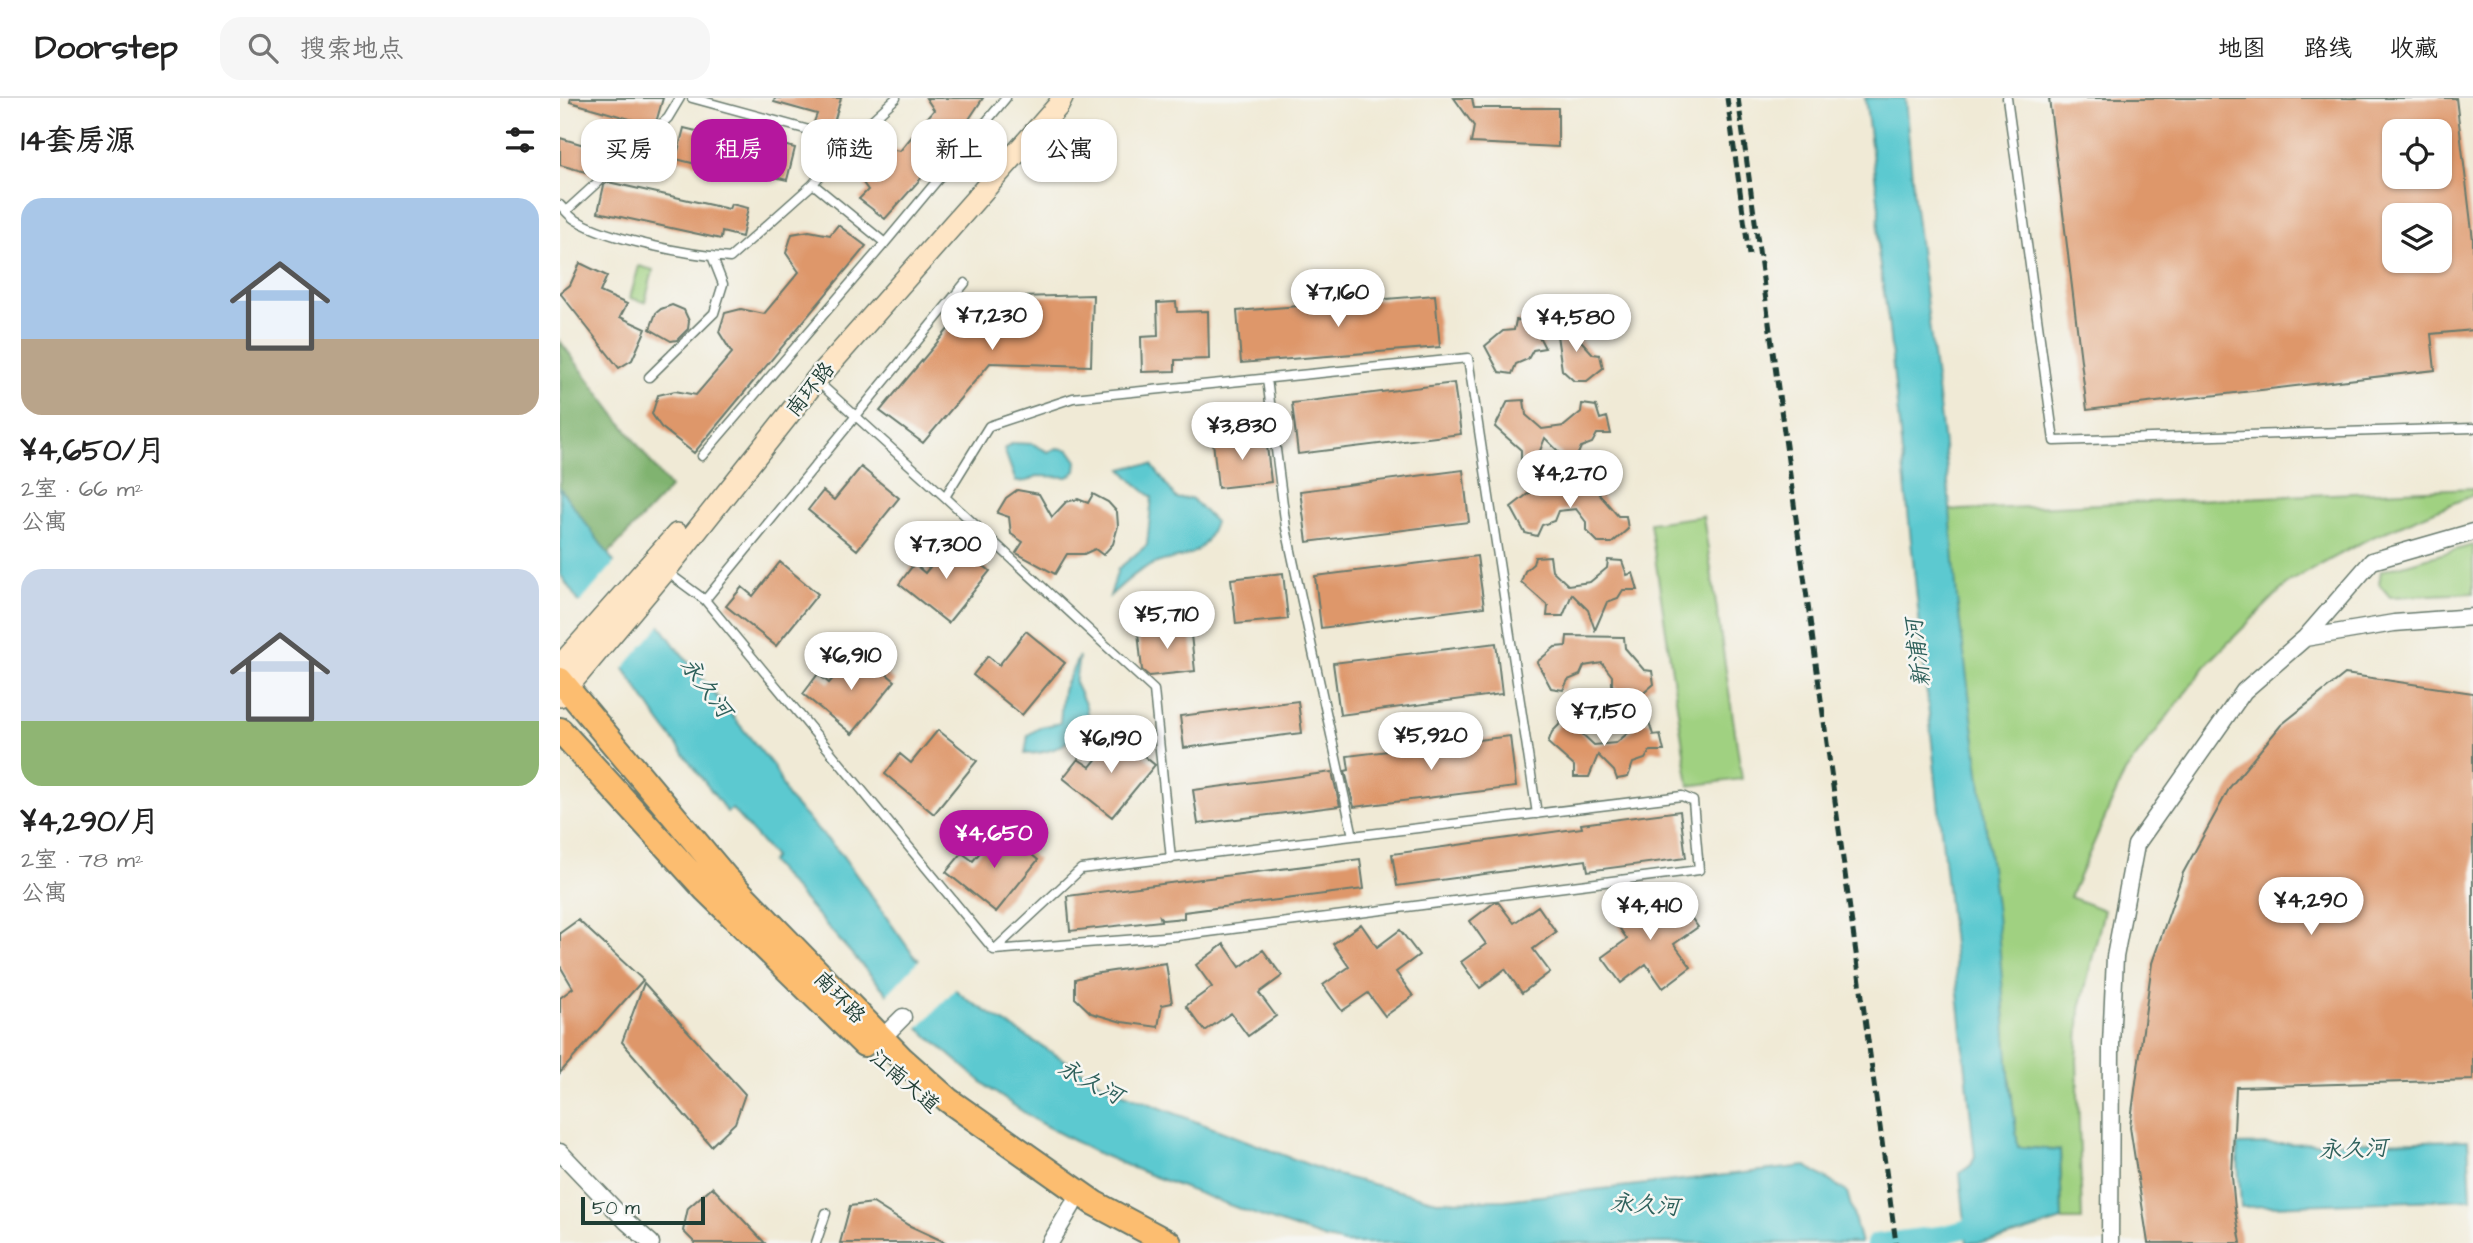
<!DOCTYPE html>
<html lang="zh">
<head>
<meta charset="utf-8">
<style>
	:root { --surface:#fff; --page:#f6f6f6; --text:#222; --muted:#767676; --line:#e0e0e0; --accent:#b5179e }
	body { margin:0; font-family:"Architects Daughter","LXGW WenKai TC",sans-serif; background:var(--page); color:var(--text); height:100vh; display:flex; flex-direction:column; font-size:26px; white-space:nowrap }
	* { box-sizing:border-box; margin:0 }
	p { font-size:23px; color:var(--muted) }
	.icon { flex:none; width:38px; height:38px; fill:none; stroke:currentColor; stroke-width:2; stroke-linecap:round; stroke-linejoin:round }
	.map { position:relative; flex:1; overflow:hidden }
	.sheet { display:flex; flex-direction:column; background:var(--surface); width:560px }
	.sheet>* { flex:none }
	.top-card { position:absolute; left:21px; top:21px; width:665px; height:63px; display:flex; gap:14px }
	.fabs { position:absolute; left:1822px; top:21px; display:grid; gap:14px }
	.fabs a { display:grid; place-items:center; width:70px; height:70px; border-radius:14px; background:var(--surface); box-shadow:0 2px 5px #0004; font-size:35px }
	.scale { position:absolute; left:21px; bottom:18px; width:124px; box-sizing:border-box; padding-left:7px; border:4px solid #1f3d34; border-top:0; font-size:19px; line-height:24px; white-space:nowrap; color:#1f3d34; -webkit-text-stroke:5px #f6f6f2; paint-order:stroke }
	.price { position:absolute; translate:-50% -60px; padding:0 16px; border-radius:24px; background:#fff; color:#222; font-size:23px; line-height:46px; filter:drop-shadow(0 2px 4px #0008) }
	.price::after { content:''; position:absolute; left:50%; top:42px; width:21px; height:16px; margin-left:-10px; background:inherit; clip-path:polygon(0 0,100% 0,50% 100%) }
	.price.active { background:var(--accent); color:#fff }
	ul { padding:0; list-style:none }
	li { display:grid; align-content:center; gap:14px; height:371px; padding:0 21px }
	li span { display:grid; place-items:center; height:217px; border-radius:21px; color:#555 }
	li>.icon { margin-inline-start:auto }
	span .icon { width:126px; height:126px; fill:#fffc; stroke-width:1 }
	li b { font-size:30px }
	h2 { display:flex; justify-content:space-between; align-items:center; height:84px; padding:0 21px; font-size:30px }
	.chip { padding:0 24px; border-radius:21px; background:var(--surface); box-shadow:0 2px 5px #0004; font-size:24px; line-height:63px }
	.chip.active { background:var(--accent); color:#fff }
	header { display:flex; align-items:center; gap:42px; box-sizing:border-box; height:98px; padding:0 35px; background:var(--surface); border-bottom:2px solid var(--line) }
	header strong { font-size:33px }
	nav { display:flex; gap:38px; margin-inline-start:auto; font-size:24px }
	.search { width:490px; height:63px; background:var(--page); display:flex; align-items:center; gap:18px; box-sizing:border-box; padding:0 24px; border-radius:21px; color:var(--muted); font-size:26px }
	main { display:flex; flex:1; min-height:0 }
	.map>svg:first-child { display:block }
	.green { fill:#a0d181; stroke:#60875a; stroke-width:2 }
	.forest { fill:#80b36f; stroke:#507852; stroke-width:2 }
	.water { fill:#5cc9d0; stroke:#3e8382; stroke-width:2 }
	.pier { fill:#f0ead6 }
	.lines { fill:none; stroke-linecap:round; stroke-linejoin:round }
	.canal { stroke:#5cc9d0; stroke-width:18 }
	.building { fill:#de976a; fill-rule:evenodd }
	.lane-casing { stroke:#687a6d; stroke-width:11 }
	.street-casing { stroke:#687a6d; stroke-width:19 }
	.secondary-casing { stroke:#687a6d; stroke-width:24 }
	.primary-casing { stroke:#687a6d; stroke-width:28 }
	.lane { stroke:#fff; stroke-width:8 }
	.street { stroke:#fff; stroke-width:16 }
	.secondary { stroke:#fee5c5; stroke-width:21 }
	.primary { stroke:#fcbd6f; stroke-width:24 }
	.rail { stroke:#1f3d34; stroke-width:5; stroke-dasharray:10 5; stroke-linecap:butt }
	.labels { text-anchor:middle; stroke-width:5; stroke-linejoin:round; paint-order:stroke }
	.street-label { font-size:21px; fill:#1f3d34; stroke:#f6f6f2 }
	.water-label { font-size:23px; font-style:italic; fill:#2e605b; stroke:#f6f6f2 }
</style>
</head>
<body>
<header>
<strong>Doorstep</strong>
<div class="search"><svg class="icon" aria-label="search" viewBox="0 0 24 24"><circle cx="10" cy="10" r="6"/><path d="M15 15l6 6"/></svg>搜索地点</div>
<nav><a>地图</a><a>路线</a><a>收藏</a></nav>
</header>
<main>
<section class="sheet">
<h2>14套房源<svg class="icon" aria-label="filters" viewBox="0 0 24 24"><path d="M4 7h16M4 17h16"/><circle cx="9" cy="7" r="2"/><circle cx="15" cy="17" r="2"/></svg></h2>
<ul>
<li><span style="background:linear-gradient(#a9c7e8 65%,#b9a48a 0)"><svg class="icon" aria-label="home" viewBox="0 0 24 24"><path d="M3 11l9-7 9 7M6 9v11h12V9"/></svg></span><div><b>¥4,650/月</b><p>2室 · 66 m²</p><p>公寓</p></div></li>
<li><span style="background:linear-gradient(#c9d6e8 70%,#8fb573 0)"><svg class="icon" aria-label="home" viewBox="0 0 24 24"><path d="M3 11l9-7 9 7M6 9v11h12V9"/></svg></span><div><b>¥4,290/月</b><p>2室 · 78 m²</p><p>公寓</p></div></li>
</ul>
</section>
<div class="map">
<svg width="1913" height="1145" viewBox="0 0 1913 1145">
	<rect width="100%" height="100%" fill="#f6f6f2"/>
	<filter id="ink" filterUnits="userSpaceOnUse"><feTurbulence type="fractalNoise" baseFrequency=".0143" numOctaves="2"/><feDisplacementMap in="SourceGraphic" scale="14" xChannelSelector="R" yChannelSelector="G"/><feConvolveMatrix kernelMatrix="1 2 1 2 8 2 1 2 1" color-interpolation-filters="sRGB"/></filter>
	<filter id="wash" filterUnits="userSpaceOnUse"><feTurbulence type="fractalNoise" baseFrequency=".00686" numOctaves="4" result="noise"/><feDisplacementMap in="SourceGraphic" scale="28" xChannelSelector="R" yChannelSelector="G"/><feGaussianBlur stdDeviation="1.57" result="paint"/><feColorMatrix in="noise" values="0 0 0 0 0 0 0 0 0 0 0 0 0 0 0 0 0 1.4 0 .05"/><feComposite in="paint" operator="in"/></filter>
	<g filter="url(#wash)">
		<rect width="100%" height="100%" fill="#f0ead6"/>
		<path class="green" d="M79,168L93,172L85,204L70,200Z
			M1913,390V397L1808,441L1729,484L1649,564L1565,674L1510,799L1544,812L1520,911L1517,962L1522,1122H1502L1500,1052L1458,1049L1378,413Z
			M1143,418L1182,681L1129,688L1090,425Z
			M1913,447V495L1830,499L1819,486L1821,473Z"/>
		<path class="forest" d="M0,243L110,390L48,456L0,390Z"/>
		<path class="water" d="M1305,0H1345L1354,102L1387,372L1397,501L1437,816L1449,976L1458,1049L1500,1052L1502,1122C1471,1132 1440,1145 1407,1145L1400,1075L1411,1067L1415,1059L1328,221L1318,155L1319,109Z
			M453,345L473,346L488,354L497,350L509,352L517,363L516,373L508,379L477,378L467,383L456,384L444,351Z
			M578,367H592L617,401L631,400L655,424C640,469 617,453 585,470C572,477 561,488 550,498L558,471L587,447L592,399L577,387L562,371Z
			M0,390L116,549L214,669L228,700L282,757L354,858L408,902L551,991L773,1076L877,1103L945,1102L1246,1068L1287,1094L1301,1145H785L763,1140L680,1111L590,1077L535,1054L478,1024L430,991L356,928L210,764L214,759L172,711L167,714L100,624L0,476Z
			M519,558L515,585L526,608L528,623C509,646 496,655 465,656L468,637L481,629L500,625L503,592Z
			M1908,1042L1911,1101L1681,1109L1677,1047Z"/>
		<path class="pier" d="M57,462L102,525L61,573L18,507Z
			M361,860L397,889L356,933L325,899Z"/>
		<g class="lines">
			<path class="canal" d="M1315,1145L1387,1136L1405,1131L1425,1118"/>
		</g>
		<g id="blocks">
			<path class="building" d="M11,0H103L97,21L91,27L10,4Z
				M215,0H281L273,28L254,24L257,16L214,4Z
				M366,0H423L396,41L325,121L299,101L308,92L294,72L301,53L317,49L340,53L374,12Z
				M894,0H912L914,10H998V49L911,45L914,28Z
				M1489,0H1896L1913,142V232L1871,236L1875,272L1527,312ZM1834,33H1880V79H1834ZM1834,117H1880V163H1834Z
				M124,30L165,40L167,33L235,50L227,82L158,65L156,71L116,61Z
				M0,40L48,54L44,70L36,77L0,67Z
				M48,84L169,111L171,106L188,110L182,139L162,134L161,141L38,114L44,87Z
				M278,127L306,148L134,355L101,329L92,316L98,297L115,293L136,297L172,255L159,234L165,215L181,211L204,216L239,174L226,155L232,136L249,133L270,137Z
				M20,165L47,178L40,194L67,206L60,219L86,231L72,262L59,270L0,195L10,187Z
				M533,197L531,268L430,265L363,345L320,313L414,200Z
				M875,197L880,249L681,265L677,213Z
				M616,204L617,214L648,213L649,261L615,262V273L582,274L581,239L598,238L597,205Z
				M112,207L124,212L129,223L128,231L117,242L111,243L90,231L96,215L101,211Z
				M956,222L971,223L985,250L973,252L968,261L956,266L952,276L939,274L925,248L943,233L954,232Z
				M995,223H1013V234L1033,256L1040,257L1043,270L1027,283H1014L1002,272Z
				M894,285L901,336L738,356L732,305Z
				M964,302L966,317L982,331L1004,328L1021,314L1022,306L1036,308L1040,321L1047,319L1051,336H1037L1032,345L1021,349L1009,376L1001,356L985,340L976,363L961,362V352L935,329L948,303Z
				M706,339L711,384L658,390L653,344Z
				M301,369L339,400L297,452L248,412L263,393L274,402Z
				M903,372L909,424L747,444L740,393Z
				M981,383L1012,386V384L1038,385L1039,396L1058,418H1066L1068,431L1052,445H1039L1026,432V424L1016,411L998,413L994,423L982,427L977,438L965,435L951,409L969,395L979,394Z
				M457,392L479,396L492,419L506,404L518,401L528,405L533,396L548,404L557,414L558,428L553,446L543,457L535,451L524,456H507L495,476L456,455L463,444L451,436L449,419L437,415L446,400Z
				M392,442L430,473L388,525L339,486L354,466L365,475Z
				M917,458L924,509L761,530L755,478Z
				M990,458L992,472L1008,487L1030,484L1047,470L1048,462L1062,463L1067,477L1073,475L1078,492H1063L1058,500L1047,504L1035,532L1028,512L1012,496L1003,518H987L988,508L961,484L965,473L973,466L975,459Z
				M220,464L258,496L216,548L166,508L182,489L193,498Z
				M723,475L728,521L676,526L671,481Z
				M630,528L635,573L589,578L582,572L578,534Z
				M466,533L505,565L462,617L413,577L428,558L439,567Z
				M1007,538L1064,539L1065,550L1084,572L1092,573L1094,586L1079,599H1065L1052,587V578L1042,565L1024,568L1020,577L1008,582L1003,592L991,590L977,564L995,549L1006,548Z
				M936,545L942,596L780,617L773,565Z
				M297,552L335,583L292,636L243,596L258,576L269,585Z
				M1785,576L1913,595V982L1676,989L1672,1078L1675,1111L1681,1145H1588L1570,1029L1592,865L1623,775L1670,689L1721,627Z
				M738,603L742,635L624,650L620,618Z
				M1016,618L1019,633L1034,647L1056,645L1074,630V623L1089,624L1093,637L1100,636L1104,653H1090L1085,661L1073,665L1068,679L1057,681L1054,673L1038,657L1029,679H1014V668L988,645L992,634L999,627L1001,620Z
				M378,632L417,663L374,716L325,676L340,656L351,665Z
				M557,636L595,667L552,719L503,680L518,661L530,669Z
				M950,638L956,689L794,709L785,673L789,672L787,658Z
				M772,674L780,708L638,726L633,692Z
				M1120,713L1126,760L1028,773L1026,762L837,788L832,756L1022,730L1021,726Z
				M440,730L478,762L436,814L386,774L402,755L413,763Z
				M800,761L804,791L624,814V820L603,822L600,819L601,823L510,833L507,798Z
				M1079,798L1095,820L1119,803L1138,829L1114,846L1131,869L1103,890L1086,866L1061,885L1042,859L1067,841L1051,818Z
				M935,804H938L954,825L978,808L996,834L973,851L990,874L962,895L945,871L920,890L901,864L926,846L910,823Z
				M18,822L83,882L0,975V900L13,890L0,868V835Z
				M801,826L817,849L840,832L859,857L836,874L853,898L825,918L808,895L782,913L763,887L789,869L773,846Z
				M664,846L680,869L703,852L722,878L699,895L716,918L688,938L671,915L645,933L626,908L652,889L636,867Z
				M606,865L612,905L602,907L598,929L562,924L531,915L515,900V881L533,876Z
				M84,885L185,996L175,1025L151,1048L62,944Z
				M152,1089L205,1145H135L123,1133L128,1110Z
				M313,1105L348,1127L387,1145H280L290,1108Z"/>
		</g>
	</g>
	<g filter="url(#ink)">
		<use href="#blocks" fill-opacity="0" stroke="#687a6d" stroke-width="2"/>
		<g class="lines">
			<g class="lane-casing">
				<path id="lane" d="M132,0L289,43
					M1447,0L1494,343L1913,330
					M253,86L325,145
					M0,107C5,112 10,119 16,122C49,142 131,157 170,160L253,86L289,43L336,0
					M6,113L108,20L120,0
					M89,279L154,215L163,186L152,158
					M707,281L726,430L793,738
					M257,283L385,399L594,592L611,761
					M142,358L325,145L446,0
					M385,399L429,328L513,300L908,260L977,716
					M107,474L145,502L434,852
					M145,502L405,185
					M1122,698L1133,703L1139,772L617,838L434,852L521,771Z
					M256,1145L266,1115"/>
			</g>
			<g class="street-casing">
				<path id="street" d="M1745,540L1834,525L1913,519
					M321,941L343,919
					M0,1054L66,1123L91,1145
					M490,1145L512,1108
					M1550,1145L1551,947L1555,859L1576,747L1684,593L1745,540L1812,463L1913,434"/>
			</g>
			<g class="secondary-casing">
				<path id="secondary" d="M0,568L117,436
					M0,598L105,473L256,282L498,8L502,0"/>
			</g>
			<g class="primary-casing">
				<path id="primary" d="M0,582L165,779L342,961L388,1002L534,1105L609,1145
					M0,632L146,792L304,946"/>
			</g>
			<use href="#lane" class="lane"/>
			<use href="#street" class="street"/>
			<use href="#secondary" class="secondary"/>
			<use href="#primary" class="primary"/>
			<path class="rail" d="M1167,0L1189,157
				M1178,0L1336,1145"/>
		</g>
	</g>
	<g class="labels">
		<g class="street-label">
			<text transform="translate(250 291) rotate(-51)" y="7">南环路</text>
			<text transform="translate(280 899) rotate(46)" y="7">南环路</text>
			<text transform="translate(345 983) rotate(41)" y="7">江南大道</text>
		</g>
		<g class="water-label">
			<text transform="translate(1357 555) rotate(-97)" y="8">新浦河</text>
			<text transform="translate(147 589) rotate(53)" y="8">永久河</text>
			<text transform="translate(531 983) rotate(28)" y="8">永久河</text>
			<text transform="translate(1793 1050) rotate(-2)" y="8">永久河</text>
			<text transform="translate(1085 1106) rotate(4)" y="8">永久河</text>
		</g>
	</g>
</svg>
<div class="fabs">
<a><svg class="icon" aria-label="locate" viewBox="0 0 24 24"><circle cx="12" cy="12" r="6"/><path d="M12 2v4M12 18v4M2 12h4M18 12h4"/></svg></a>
<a><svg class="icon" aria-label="layers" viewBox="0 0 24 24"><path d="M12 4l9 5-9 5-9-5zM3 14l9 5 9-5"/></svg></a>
</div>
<div class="scale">50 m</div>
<b class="price" style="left:778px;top:231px">¥7,160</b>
<b class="price" style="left:432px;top:254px">¥7,230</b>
<b class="price" style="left:1016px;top:256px">¥4,580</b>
<b class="price" style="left:682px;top:364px">¥3,830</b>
<b class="price" style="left:1010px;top:412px">¥4,270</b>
<b class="price" style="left:386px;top:483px">¥7,300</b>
<b class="price" style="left:607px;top:553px">¥5,710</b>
<b class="price" style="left:291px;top:594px">¥6,910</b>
<b class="price" style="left:1044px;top:650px">¥7,150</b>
<b class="price" style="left:871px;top:674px">¥5,920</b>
<b class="price" style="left:551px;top:677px">¥6,190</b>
<b class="price active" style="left:434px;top:772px">¥4,650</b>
<b class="price" style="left:1751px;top:839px">¥4,290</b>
<b class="price" style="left:1090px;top:844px">¥4,410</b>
<div class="top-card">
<a class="chip">买房</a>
<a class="chip active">租房</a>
<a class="chip">筛选</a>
<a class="chip">新上</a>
<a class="chip">公寓</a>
</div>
</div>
</main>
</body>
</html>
